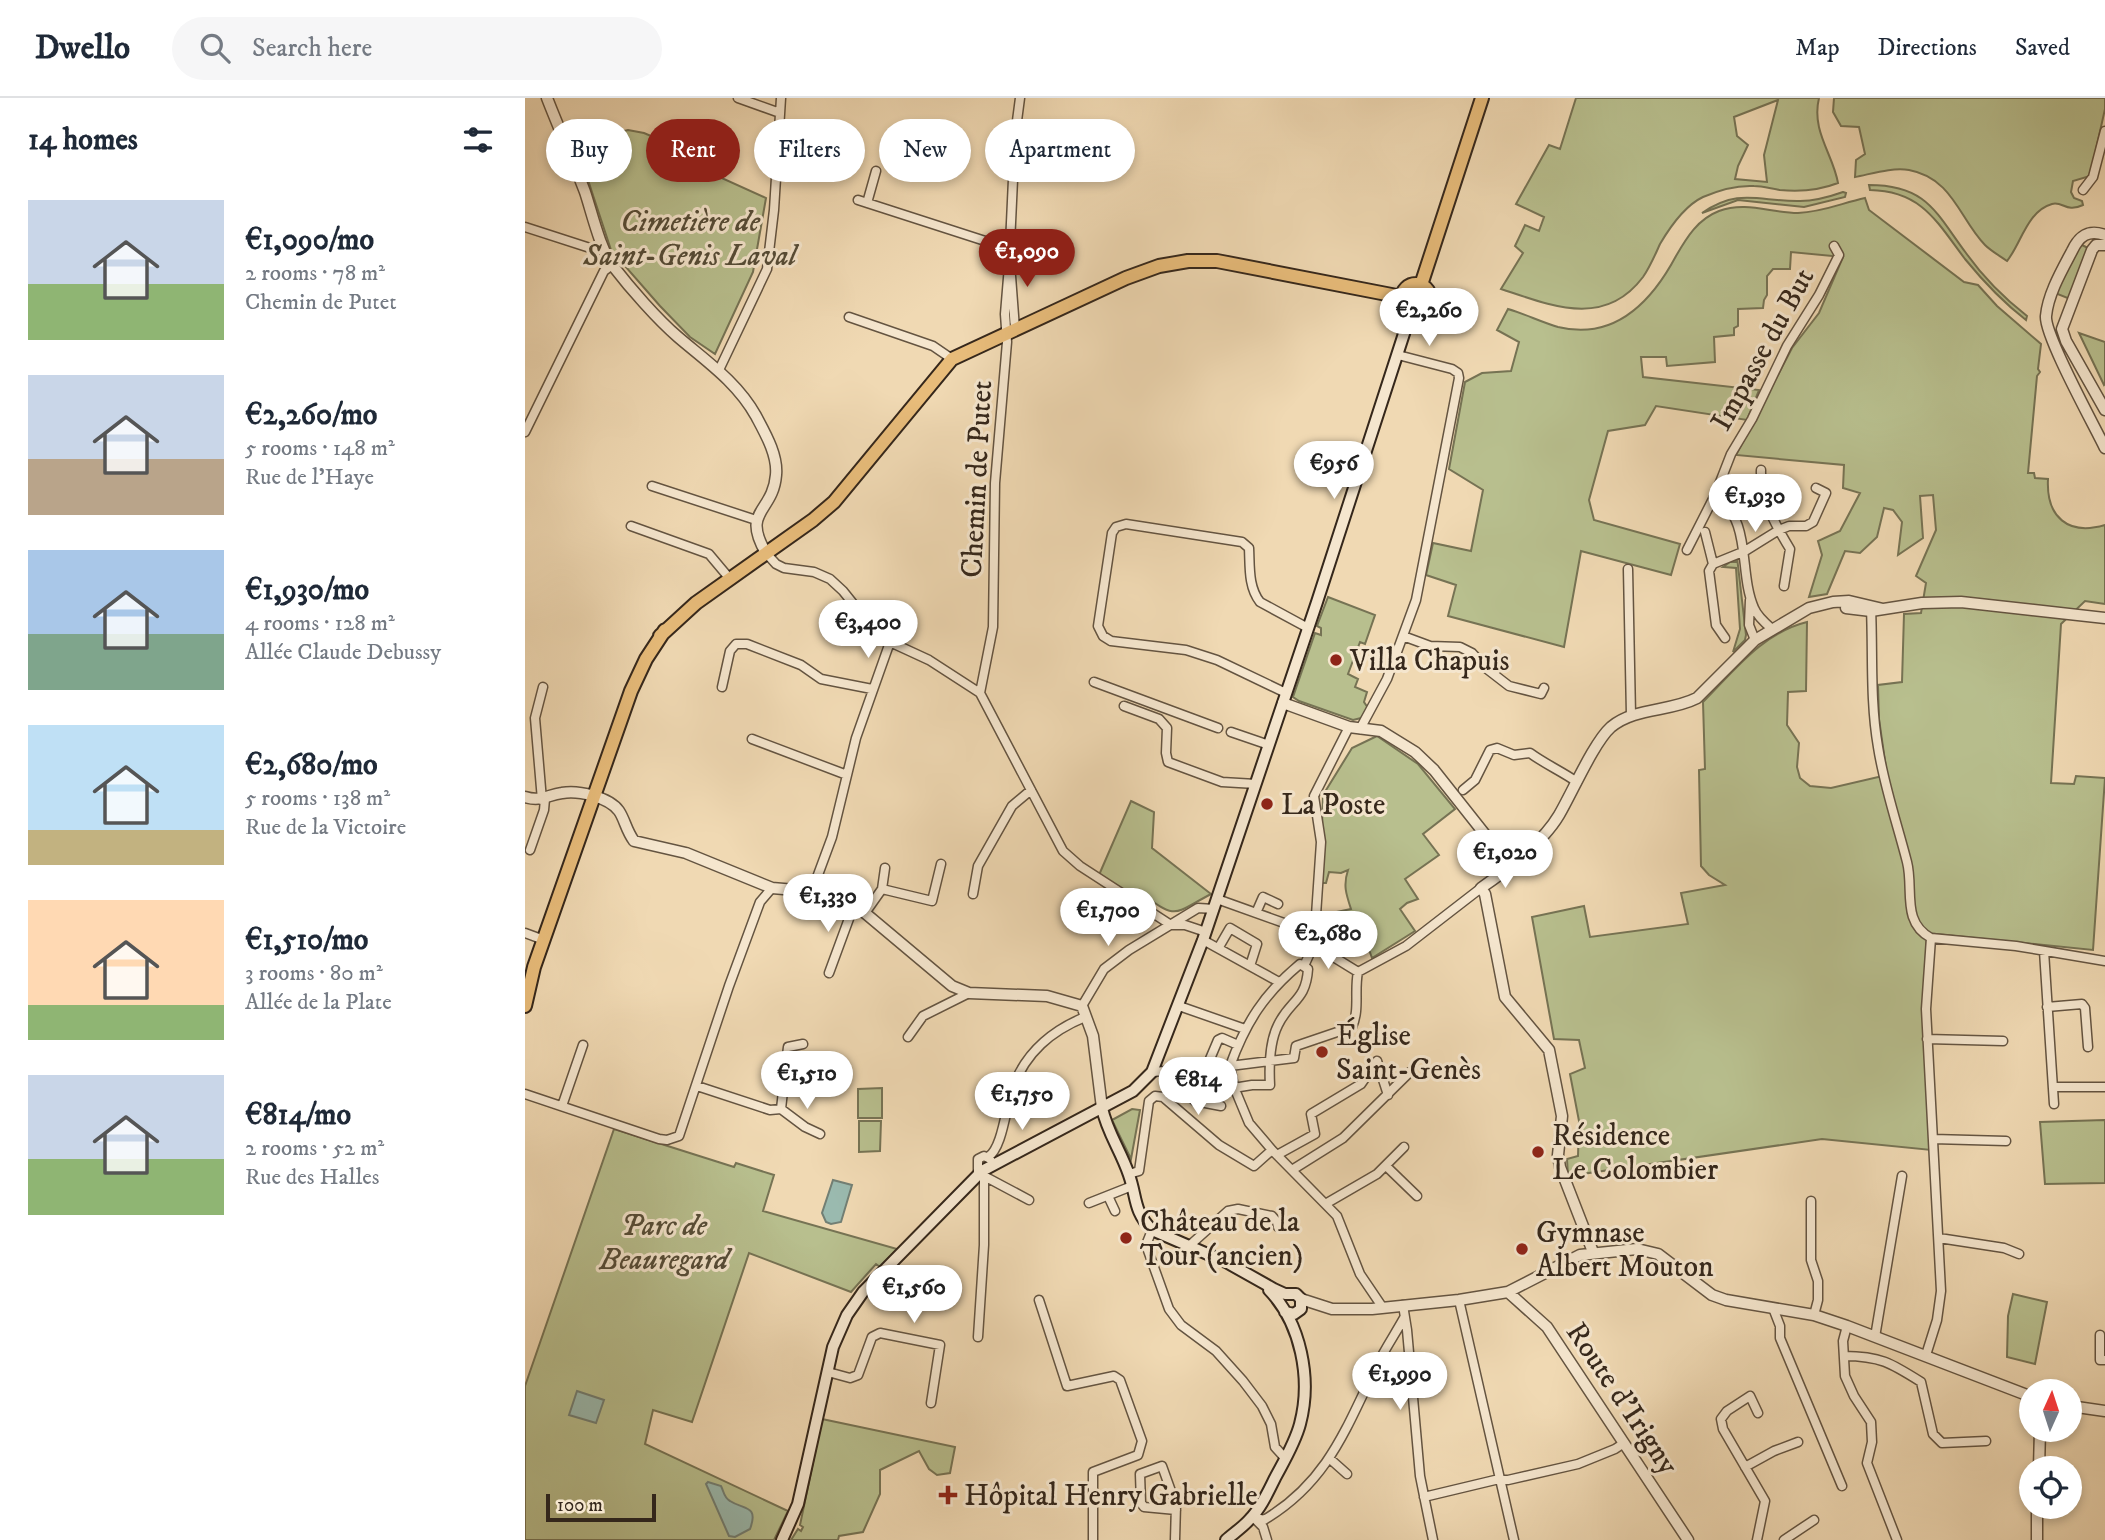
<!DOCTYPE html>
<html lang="en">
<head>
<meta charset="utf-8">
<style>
	:root { --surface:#fff; --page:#f6f6f7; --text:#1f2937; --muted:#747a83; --line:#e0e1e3; --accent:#8f2418 }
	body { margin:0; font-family:"IM FELL DW Pica",serif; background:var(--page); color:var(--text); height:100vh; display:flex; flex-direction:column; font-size:26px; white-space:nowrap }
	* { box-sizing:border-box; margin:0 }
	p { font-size:23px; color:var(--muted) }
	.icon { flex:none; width:38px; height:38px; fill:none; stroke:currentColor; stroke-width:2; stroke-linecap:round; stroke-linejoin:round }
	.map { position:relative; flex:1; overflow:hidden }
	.side { display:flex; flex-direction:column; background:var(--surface); width:525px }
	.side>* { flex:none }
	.guide { position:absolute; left:21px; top:21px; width:665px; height:63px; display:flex; gap:14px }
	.needle { width:46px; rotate:3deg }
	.fabs { position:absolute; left:1494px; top:1281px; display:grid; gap:14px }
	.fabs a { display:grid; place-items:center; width:63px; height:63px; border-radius:50%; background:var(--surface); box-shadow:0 4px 10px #0003; font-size:35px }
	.scale { position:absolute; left:21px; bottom:18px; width:110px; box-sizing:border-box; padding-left:7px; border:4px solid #35271b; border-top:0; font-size:19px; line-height:24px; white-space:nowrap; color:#35271b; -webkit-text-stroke:5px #f5e6ce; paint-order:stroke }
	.price { position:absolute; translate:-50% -60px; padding:0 16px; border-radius:24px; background:#fff; color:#222; font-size:23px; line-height:46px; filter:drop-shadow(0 2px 4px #0008) }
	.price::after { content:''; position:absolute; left:50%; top:42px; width:21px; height:16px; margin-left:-10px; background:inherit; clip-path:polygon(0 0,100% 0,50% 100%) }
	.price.active { background:var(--accent); color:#fff }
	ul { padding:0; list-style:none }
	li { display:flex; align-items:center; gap:21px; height:175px; padding:0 28px }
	li span { display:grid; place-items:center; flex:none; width:196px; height:140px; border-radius:0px; color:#555 }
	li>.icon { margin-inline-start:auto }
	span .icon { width:84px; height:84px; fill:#fffc; stroke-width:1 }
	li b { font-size:30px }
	h2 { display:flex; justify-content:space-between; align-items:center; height:84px; padding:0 28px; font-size:30px }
	.chip { padding:0 24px; border-radius:32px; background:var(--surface); box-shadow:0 4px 10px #0003; font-size:24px; line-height:63px }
	.chip.active { background:var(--accent); color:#fff }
	header { display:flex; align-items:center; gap:42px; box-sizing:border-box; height:98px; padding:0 35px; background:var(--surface); border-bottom:2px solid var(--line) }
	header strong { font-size:33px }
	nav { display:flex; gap:38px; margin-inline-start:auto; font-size:24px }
	.search { width:490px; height:63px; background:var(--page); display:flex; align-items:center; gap:18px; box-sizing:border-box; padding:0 24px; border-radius:38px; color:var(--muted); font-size:26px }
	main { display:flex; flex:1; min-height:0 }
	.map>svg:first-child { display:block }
	.green { fill:#b8bf8e; stroke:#767354; stroke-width:2; fill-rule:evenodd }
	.water { fill:#9abaaf; stroke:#727f74; stroke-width:2 }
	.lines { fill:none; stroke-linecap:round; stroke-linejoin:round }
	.minor-casing { stroke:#645441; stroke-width:11 }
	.tertiary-casing { stroke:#645441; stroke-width:13 }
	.secondary-casing { stroke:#35271b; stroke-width:14 }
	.primary-casing { stroke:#35271b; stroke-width:16 }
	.minor { stroke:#f5e6ce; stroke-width:8 }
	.tertiary { stroke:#f5e6ce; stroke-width:10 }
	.secondary { stroke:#f5e6ce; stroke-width:10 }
	.primary { stroke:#e8bc7a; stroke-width:12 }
	.poi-dot { fill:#8f2418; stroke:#f5e6ce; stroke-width:2.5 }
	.labels { text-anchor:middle; stroke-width:6; stroke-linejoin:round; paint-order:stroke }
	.park-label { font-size:30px; font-style:italic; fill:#564d38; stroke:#f5e6ce }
	.street-label { font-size:30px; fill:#35271b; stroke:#f5e6ce }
	.poi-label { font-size:30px; fill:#35271b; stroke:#f5e6ce; text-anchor:start }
</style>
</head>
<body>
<header>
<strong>Dwello</strong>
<div class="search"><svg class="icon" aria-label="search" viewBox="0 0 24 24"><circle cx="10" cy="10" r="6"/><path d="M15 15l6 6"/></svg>Search here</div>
<nav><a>Map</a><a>Directions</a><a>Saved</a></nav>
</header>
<main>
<section class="side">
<h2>14 homes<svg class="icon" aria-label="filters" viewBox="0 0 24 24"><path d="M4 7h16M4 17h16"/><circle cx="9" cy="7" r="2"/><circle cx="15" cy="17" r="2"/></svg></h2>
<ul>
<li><span style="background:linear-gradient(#c9d6e8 60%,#8fb573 0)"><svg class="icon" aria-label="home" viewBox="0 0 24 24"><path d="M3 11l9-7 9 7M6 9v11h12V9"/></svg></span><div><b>€1,090/mo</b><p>2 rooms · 78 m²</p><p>Chemin de Putet</p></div></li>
<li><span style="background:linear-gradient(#c9d6e8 60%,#b9a48a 0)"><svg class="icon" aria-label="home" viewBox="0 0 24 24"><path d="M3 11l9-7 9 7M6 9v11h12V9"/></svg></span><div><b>€2,260/mo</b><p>5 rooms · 148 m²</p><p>Rue de l'Haye</p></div></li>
<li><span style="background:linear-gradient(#a9c7e8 60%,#7fa58c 0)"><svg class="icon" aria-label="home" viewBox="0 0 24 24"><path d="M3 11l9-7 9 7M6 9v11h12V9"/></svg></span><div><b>€1,930/mo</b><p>4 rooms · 128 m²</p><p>Allée Claude Debussy</p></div></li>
<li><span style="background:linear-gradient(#bfe0f5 75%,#c2b280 0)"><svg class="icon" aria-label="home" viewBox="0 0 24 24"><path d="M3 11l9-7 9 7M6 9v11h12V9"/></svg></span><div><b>€2,680/mo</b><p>5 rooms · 138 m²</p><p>Rue de la Victoire</p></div></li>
<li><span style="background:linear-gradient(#ffd9b3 75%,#8fb573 0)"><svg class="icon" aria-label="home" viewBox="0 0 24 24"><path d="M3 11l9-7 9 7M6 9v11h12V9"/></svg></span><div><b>€1,510/mo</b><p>3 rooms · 80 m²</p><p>Allée de la Plate</p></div></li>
<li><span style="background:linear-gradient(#c9d6e8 60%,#8fb573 0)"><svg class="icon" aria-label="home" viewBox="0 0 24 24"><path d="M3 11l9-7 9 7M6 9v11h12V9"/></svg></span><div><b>€814/mo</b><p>2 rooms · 52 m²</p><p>Rue des Halles</p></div></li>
</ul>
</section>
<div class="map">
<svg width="1580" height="1442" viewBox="0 0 1580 1442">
	<rect width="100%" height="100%" fill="#f0d9b3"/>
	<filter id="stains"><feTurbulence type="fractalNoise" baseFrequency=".00286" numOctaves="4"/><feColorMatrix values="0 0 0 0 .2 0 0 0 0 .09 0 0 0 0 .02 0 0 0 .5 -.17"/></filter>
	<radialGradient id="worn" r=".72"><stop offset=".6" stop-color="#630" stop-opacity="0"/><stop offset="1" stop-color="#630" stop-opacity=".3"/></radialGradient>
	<path class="green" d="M1051,0H1294C1286,33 1308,56 1313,85C1295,92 1275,94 1255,92C1247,91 1238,88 1229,88C1211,87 1194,92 1178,99C1159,108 1145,129 1135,146C1130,157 1125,169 1118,179C1079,231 1025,207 976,191L998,155L990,148L1000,127L1014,133L1019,119L991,106L1024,47L1035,51ZM1253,2L1239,57L1242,84L1210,81L1213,68L1223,47L1212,38L1209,19Z
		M1309,0H1580V11L1565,78L1548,83L1546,94L1549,100L1557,103L1558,107C1541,115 1538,103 1527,106C1502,113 1496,146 1482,163C1475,158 1466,153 1460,147C1435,122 1428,80 1384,72C1367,69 1346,76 1330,79L1331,62L1340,56L1334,29L1316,28L1308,14Z
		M103,32L119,35L152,49L148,58L241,100L228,174L190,256L165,239L135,208L86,152L63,82L77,78C72,54 76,38 103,32Z
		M1344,87C1402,87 1411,115 1441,155C1458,179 1479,200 1502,218L1501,222C1479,205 1458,183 1440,161C1412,124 1397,93 1345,92Z
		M1318,94L1321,95L1320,99L1279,109L1213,102L1177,115C1215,89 1235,104 1275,103C1290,103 1304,99 1318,94Z
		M1340,100L1344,112L1439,184L1453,187L1472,208L1516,246L1513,271L1515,274L1512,278L1503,375H1509L1510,380L1523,381C1521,419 1543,438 1580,427V506L1560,503L1536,526L1526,685L1549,686L1551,678L1580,680L1568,852L1402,835L1398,918L1406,1052L1297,1041L1043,1078L1042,1061L1053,1058L1054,1023L1045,976L1060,970L1054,942L1029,941L1007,819L1059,808L1065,839L1163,826L1156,795L1200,787L1184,777L1176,768L1174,672L1180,671L1178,604C1209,573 1237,535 1282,524L1281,593L1263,594L1262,627L1274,645L1272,669L1275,680L1285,688L1306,690L1362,677L1354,621L1353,587L1377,584L1379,516L1396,515L1401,485L1391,478L1411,432L1408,397L1395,398L1398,440L1373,457L1377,424L1368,412L1359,410L1352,439L1335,455L1320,453L1302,496L1284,499L1297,457L1293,443L1315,433L1335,395L1318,390L1319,367L1211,357L1267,250L1294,215L1318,159L1266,154L1265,171H1248L1242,178V197L1239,202L1238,210L1213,211V228L1209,230V237L1189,239L1190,264L1142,268L1141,259H1116L1118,279L1234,292L1222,322L1131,308L1120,327L1083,333L1064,402L1069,422L1155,446L1146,477L1056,453L1039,549L923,518L931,487L901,477L908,445L946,453L958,392L924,371L940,284L957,275L986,273L994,244L972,232L983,211C1000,216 1016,224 1033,229C1090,243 1127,203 1151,158C1162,139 1173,121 1194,113C1221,103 1246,115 1273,115C1298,114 1317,105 1340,100Z
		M1555,146L1563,150L1545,201L1530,195Z
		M1554,235L1580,244V286L1579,287Z
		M1212,459L1221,537L1220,542L1208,554L1215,531L1211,470L1198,469L1205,464H1211L1210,460Z
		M803,499L850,517L840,546L835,544L823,576L833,581L830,589L842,594L839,604L843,610L836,620L828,622L774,603L768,599L790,535L796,537V530L792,528Z
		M852,638L893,666L930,711L898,736L914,757L880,781L893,801L882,805L875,811L890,833L847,860L842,846L827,851L823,837L805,841V824L793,825L792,818L826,811C821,796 818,787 823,772L816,775L804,774L801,785H795L798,697L827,650Z
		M606,703L629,714L627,750L686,796C648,816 653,822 617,796L611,802L574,777Z
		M357,990V1020H333V991Z
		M607,1011L615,1012L606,1061L587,1022Z
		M1580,1022V1085L1520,1086L1515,1024Z
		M334,1023H356L355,1053L334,1054Z
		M89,1031L209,1069L211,1065L249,1077L238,1113L372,1151L355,1169L351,1166L326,1194L224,1155L167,1324L128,1312L120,1346L263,1413L249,1442H0V1288Z
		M1488,1196L1522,1204L1510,1266L1482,1259L1483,1218Z
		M297,1321L430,1349L425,1375L412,1377L404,1371L394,1353L355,1372V1396L338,1434L314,1438L313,1442H266L273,1431L276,1433L278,1429L275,1427Z"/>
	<path class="water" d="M308,1082L327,1087L316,1124L306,1126L301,1124L297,1115Z
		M52,1293L79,1302L71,1325L44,1317Z
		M183,1384L196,1388C199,1394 199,1400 205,1403C219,1412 234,1407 225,1431L210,1439L204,1438L181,1386Z"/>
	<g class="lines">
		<g class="minor-casing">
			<path id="minor" d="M213,0L255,15
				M1558,92L1568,79L1580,33
				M333,102L485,151
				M342,105L351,73
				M0,129L65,150L79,151
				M486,178L490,231
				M324,219L408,248L427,261
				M194,272L242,171L249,112L256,0
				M0,334L79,173L87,167
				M1236,372C1235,400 1251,428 1265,451L1259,488
				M127,388L231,422
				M1190,397C1228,423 1213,473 1229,510C1232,518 1240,525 1247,531
				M106,428L184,456L205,481
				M1180,434L1188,466
				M1162,452L1190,397L1206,356L1227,321L1262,248L1294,197L1314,157L1309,148
				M241,455L251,466L259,470L289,474L305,481L318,493L346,528L365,544L404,562L455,595L538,753L555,768L646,827H660L681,834
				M1103,471L1106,617
				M1225,502L1224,527L1230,542
				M1346,510C1348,556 1345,603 1353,649C1359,688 1372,725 1382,764C1389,791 1376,824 1406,840L1401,911L1416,1193L1412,1222L1401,1257
				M878,538L905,548L935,549L947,555L962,571L984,588L1016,596L1019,590
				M1200,540L1191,527L1184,473L1188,466L1220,453L1254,432L1264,428H1281L1288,424L1301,395L1291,390
				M569,584L693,630
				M197,589L205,553L211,546H222L276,567L296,581L347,591
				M455,595L468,529L470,385L482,244L480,216L484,168L490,38L495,0
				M761,595L692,562L661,552L586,543L578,538L573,528L587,435L591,429L601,426L717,444L724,450C725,468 723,489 735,504L783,530
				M599,608L634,621L642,630L641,655L643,664L697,684L731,686
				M835,631L862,581L891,502L934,280L933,275L927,271L873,257
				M706,634L744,647
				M227,641L322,677
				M938,692L950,682L965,652L972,650L989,657L1005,655C1020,666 1036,673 1052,684
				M17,702L10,620L18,589
				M5,752L19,712L20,701
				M357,791L407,803L416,766
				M287,793L307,739L331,640L365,544
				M448,796L453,768L487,708L506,692
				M692,801L787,835
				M340,815L357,791L360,770
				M731,815L738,799L753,806
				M787 838a6 6 0 1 1 12 0a6 6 0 1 1-12 0Z
				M790,832L796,744L789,698L824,629
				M0,835L19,842
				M1406,840L1491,848L1580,863
				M678,842L754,884
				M796,844L807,858L833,874
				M694,849L705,830L732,846L725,868
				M1519,853L1529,1006
				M779,868L784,857
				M833,874L881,848L956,790
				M304,875L329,807
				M557,908L579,871L604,852L673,810L689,811
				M654,908L720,931
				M1522,909L1557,906L1560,910L1563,949
				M383,939L398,918L444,895
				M1402,941L1478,943
				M852,963L863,997
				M682,968L693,942L697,940L713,947
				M705,968L709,989L724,1025L747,1052L812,1118L835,1176L858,1210
				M664,970L667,1000L670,1003L696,1008
				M627,974L705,968L769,960L771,948L827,929C835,911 829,893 833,874
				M172,988L245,1012L256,1011L263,949L278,946
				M1528,989H1580
				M690,993L727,987H745C744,968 744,945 753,927C765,902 781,903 783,871L775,866C739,896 721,924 705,968
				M0,996L134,1041L142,1042L154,1038L204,888L235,804L247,790
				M37,1008L58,947
				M256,1011L280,1029L295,1036
				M1408,1041L1481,1043
				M752,1057L790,1036L786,1016L836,986L852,963
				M463,1059C478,1050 481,1006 488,989C501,954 526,933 560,919
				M861,1068L892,1098
				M767,1072L818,1040L885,974
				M453,1076V1061L459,1058L465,1061
				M604,1076L614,1073L624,1003L630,998L638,999L694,1047L729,1068L747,1052
				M459,1078L504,1102
				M583,1098L590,1113
				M1286,1103V1162L1293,1183V1202L1289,1217
				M564,1105L607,1088
				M802,1105L852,1076L879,1049
				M627,1132L621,1147L644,1211L656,1227L691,1253L718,1283L737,1308L746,1326L750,1349L760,1360
				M1414,1140L1479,1150L1494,1156
				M664,1148L703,1113L713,1111L747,1118L752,1124L753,1129
				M514,1202L542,1288L589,1278L595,1282L617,1343L613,1357L568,1374V1442
				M934,1202L989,1442
				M878,1207L882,1232L895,1378L908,1442
				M1248,1210L1255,1228V1240L1317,1388
				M1322,1228L1318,1243L1320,1278L1329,1298L1346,1324L1347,1344L1342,1365L1372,1442
				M1575,1237V1262H1580
				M453,1239L459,1147V1078L457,1073
				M1350,1239L1377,1078
				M1319,1258C1355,1258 1366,1265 1396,1284L1408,1336L1417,1345L1461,1343
				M303,1274L325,1280L333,1277L347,1239L355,1235L415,1247L406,1305
				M804,1360L822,1376
				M1220,1369L1249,1353L1273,1344
				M899,1399L970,1382H983L1053,1366L1090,1351L1099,1345
				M727,1419L739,1422C803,1384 821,1330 852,1267C860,1251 870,1236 879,1220
				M730,1421L738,1429L742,1442
				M650,1442L651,1407L637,1368L615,1376L616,1405L619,1409L651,1412
				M1232,1442L1240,1403L1198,1331L1196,1321L1202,1313L1225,1298L1233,1315
				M1259,1442L1289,1422"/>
		</g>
		<g class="tertiary-casing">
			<path id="tertiary" d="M22,0C34,31 48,62 60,94C67,115 75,151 88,168C105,190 132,221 153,239C181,263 212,284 231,318C240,335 253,357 251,377C248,415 216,412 241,455
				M1580,137C1563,131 1554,138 1547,153C1537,172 1523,196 1521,218C1519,237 1569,327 1580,350
				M1580,147H1571L1567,152L1537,231L1541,243L1580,312
				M1321,510L1346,513L1397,505L1436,504L1580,520
				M758,605L824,629L856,633L890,654L909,672L985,768
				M0,699C16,704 22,697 37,695C53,692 84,699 94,713C100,722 101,732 109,743L161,755L247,790L305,795L340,815L427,888L444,895L522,898L557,908L568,938L577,1010
				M1068,1154L1035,1069L1033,1057L1037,1018L1024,952L980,899L960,796L956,790C982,772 1018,744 1034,717C1047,695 1069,644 1086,629C1110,609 1145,614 1172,600L1230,542L1284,510L1308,504L1324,503L1358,511
				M983,1194L1022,1229L1163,1442
				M776,1201L807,1211H847L934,1202L983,1194L1055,1157L1112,1151L1133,1156L1187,1197L1201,1202L1289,1217L1322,1228L1507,1299
				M1545,1308L1580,1313
				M1514,1370L1515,1332
				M1512,1442V1409"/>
		</g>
		<g class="secondary-casing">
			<path id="secondary" d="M577,1010C582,1034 596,1053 604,1077C612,1099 608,1113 627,1132L701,1164L749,1191L760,1196H771L776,1201V1211L769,1216L760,1214
				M257,1442L273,1406L308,1249L322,1217L338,1194L457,1073L608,993L627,974L678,842L792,504L886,214
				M701,1442C709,1435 718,1429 725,1421C736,1410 743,1394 750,1380C759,1363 770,1345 775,1326C787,1281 776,1225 744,1192"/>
		</g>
		<g class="primary-casing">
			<path id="primary" d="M877 200a14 14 0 1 1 28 0a14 14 0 1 1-28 0Z
				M896,187L957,0
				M135,538L171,505L288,422L309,404L427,261L601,180L634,168L663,163H692L877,199
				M0,908L9,869L106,593L121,561L140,532"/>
		</g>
		<use href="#minor" class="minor"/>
		<use href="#tertiary" class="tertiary"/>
		<use href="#secondary" class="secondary"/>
		<use href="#primary" class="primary"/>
	</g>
	<g class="poi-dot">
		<circle cx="811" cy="562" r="7"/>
		<circle cx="742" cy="706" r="7"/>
		<circle cx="797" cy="954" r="7"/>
		<circle cx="1013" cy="1054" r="7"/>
		<circle cx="601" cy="1140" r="7"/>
		<circle cx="997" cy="1151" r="7"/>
		<path d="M419.5 1386.5h7v7h7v7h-7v7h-7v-7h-7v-7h7z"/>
	</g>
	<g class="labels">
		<g class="park-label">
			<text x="165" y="133">Cimetière de<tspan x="165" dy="34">Saint-Genis Laval</tspan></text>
			<text x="139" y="1137">Parc de<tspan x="139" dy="34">Beauregard</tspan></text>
		</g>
		<g class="street-label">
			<text transform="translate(1237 251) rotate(-61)" y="10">Impasse du But</text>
			<text transform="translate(451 381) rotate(-87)" y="10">Chemin de Putet</text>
			<text transform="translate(1098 1300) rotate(56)" y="10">Route d'Irigny</text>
		</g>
		<g class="poi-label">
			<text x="825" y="572">Villa Chapuis</text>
			<text x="756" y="716">La Poste</text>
			<text x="811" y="947">Église<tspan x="811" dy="34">Saint-Genès</tspan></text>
			<text x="1027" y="1047">Résidence<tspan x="1027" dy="34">Le Colombier</tspan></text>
			<text x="615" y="1133">Château de la<tspan x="615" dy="34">Tour (ancien)</tspan></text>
			<text x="1011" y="1144">Gymnase<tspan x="1011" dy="34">Albert Mouton</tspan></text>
			<text x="439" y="1407">Hôpital Henry Gabrielle</text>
		</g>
	</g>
	<rect width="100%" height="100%" filter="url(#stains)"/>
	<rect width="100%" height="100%" fill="url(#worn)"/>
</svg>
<div class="fabs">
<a><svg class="needle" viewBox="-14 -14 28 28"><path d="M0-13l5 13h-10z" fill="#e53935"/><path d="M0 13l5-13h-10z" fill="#747a83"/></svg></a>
<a><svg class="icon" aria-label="locate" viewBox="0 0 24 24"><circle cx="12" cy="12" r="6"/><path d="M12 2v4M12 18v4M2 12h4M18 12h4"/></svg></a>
</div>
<div class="scale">100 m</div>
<b class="price active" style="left:502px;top:191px">€1,090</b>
<b class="price" style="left:904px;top:250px">€2,260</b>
<b class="price" style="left:809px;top:403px">€956</b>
<b class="price" style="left:1230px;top:436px">€1,930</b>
<b class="price" style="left:343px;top:562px">€3,400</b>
<b class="price" style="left:980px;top:792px">€1,020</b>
<b class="price" style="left:303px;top:836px">€1,330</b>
<b class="price" style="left:583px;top:850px">€1,700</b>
<b class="price" style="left:803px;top:873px">€2,680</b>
<b class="price" style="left:282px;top:1013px">€1,510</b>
<b class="price" style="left:673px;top:1019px">€814</b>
<b class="price" style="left:497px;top:1034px">€1,750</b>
<b class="price" style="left:389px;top:1227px">€1,560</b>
<b class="price" style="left:875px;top:1314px">€1,990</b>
<div class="guide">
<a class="chip">Buy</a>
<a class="chip active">Rent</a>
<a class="chip">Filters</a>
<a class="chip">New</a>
<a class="chip">Apartment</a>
</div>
</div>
</main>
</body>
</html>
